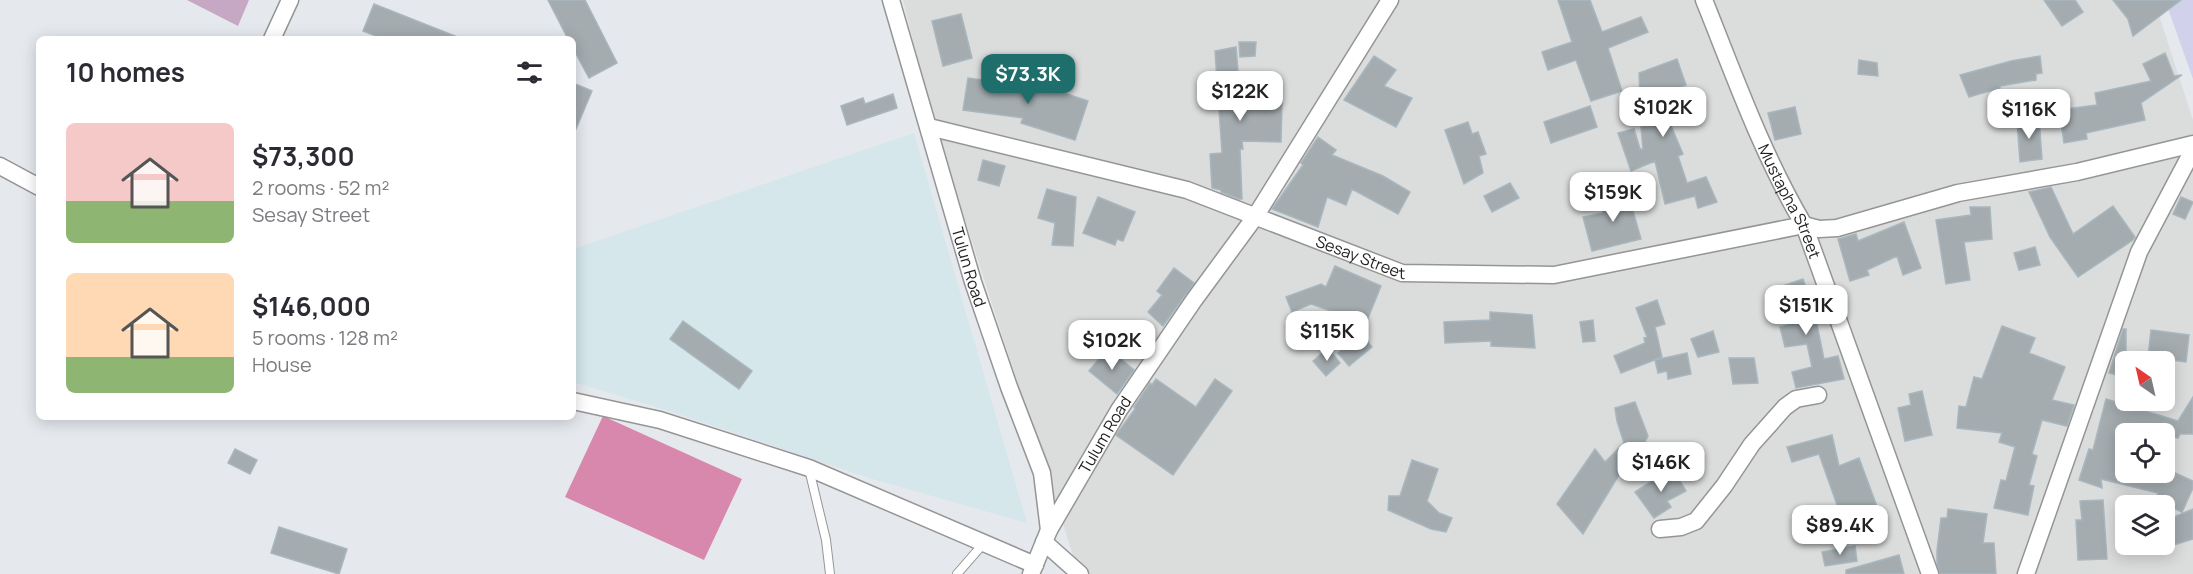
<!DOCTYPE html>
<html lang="en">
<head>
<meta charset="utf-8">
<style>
	:root { --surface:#fff; --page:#f2f2f3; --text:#2b2b33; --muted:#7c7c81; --accent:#1e6e6c }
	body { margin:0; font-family:Manrope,sans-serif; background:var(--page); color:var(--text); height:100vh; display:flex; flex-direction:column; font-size:22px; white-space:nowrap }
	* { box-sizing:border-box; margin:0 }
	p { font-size:20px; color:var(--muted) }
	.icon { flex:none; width:33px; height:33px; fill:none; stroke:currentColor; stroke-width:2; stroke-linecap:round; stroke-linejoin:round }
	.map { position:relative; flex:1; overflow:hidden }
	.details { position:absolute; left:36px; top:36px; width:540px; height:384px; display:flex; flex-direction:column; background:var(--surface); border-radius:9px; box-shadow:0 3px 15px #0003 }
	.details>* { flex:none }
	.needle { width:39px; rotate:326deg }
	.tools { position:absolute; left:2115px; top:351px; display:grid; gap:12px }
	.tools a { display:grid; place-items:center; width:60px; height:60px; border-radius:9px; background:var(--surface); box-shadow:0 3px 15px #0003; font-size:30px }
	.price { position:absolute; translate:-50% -51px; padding:0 14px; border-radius:12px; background:#fff; color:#222; font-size:20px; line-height:39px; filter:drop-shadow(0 2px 3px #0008) }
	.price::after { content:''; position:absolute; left:50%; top:36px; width:18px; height:14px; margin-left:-9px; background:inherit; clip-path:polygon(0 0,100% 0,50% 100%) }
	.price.current { background:var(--accent); color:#fff }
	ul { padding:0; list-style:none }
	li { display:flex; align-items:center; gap:18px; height:150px; padding:0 30px }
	li span { display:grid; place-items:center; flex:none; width:168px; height:120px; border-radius:9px; color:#555 }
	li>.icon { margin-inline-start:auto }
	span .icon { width:72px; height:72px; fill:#fffc; stroke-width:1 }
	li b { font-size:26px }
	h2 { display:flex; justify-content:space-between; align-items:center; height:72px; padding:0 30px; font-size:26px }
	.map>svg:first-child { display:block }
	.residential { fill:#dbdcdc; fill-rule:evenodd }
	.military { fill:#d5e7eb }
	.farmland { fill:#d1d1ec }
	.cemetery { fill:#c6a7c4 }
	.pitch { fill:#d888ad }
	.building { fill:#a4acb0; stroke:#a8b7bf; stroke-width:1.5 }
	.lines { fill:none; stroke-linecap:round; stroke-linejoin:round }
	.service-casing { stroke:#959595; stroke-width:10 }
	.minor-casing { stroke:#959595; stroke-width:19 }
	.service { stroke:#fff; stroke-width:8 }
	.minor { stroke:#fff; stroke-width:16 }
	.labels { text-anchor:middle; stroke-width:4.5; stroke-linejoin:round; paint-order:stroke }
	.street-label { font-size:16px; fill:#1e1e1e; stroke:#fff }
</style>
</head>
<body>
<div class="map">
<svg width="2193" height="574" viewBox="0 0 2193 574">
	<rect width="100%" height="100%" fill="#e5e9ee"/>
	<path class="residential" d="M903,0H2154L2193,120V574H1079L931,114ZM2126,362H2164V400H2126ZM2126,434H2164V472H2126ZM2126,506H2164V544H2126Z"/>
	<path class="military" d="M914,133L1027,523L869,478L666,410L573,382V249Z"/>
	<path class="farmland" d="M2165,0H2193V79Z"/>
	<path class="cemetery" d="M187,0H249L238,26Z"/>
	<path class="pitch" d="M603,416L742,479L704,560L565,497Z"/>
	<path class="building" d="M548,0H585L617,63L589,78L573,48V39H568Z
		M1558,0H1590L1602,32L1641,17L1648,32L1608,48L1622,91L1591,101L1576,60L1548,70L1542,52L1572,42Z
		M2044,0H2075L2083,12L2062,26Z
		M2113,0H2181L2133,36L2128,19Z
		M374,4L460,38V39H384L363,31Z
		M961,14L972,58L943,66L932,21Z
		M1239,42H1256L1255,56L1240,57Z
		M1236,47L1239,83H1268L1267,103H1282L1281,142L1242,141L1243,149H1240L1242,199H1239L1221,192V190L1212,188L1210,154L1222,153L1215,51Z
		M2165,53L2174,76L2182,75L2141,103L2145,120L2086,133L2087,139L2064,143L2059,110L2097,105L2095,93L2151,81L2143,64Z
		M1374,56L1396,70L1384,86L1412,98L1396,127L1344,100Z
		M2040,56L2042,73L2036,74V80L2000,86V88L1969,97L1960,75L2011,61Z
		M1677,59L1686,85L1658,95L1683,154L1678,156L1687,183L1706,177L1717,202L1698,208L1695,196L1665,204L1655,161L1631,171L1618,133L1634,129L1640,149H1643L1641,127L1644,126L1641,119L1639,73Z
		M1859,60L1877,63L1878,76L1858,74Z
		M968,78L1033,87L1034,83L1088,101L1075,140L1021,123L1023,118L963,110Z
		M573,83L592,91L573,136Z
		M893,94L897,108L847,125L841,106L863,98L865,104Z
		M1590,106L1597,127L1551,143L1544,122Z
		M1795,107L1801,134L1775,140L1768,113Z
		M2039,118L2042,159L2020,162L2017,121Z
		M1468,122L1472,134L1478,132L1486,154L1479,156L1483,173L1464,184L1445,130Z
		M1318,137L1336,150L1332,155L1383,176L1410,192L1398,214L1352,189L1346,205L1327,197L1318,227L1272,209L1303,165L1301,163Z
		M983,160L1005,166L999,186L978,180Z
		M1510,183L1519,198L1492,212L1484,196Z
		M2051,187L2073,234L2113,206L2135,237L2133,240L2078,277L2050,237L2029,192Z
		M1047,189L1076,197L1073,246L1052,245L1055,223L1038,218Z
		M1627,190L1641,239L1592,251L1583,217L1603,213L1601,196Z
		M1098,197L1135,212L1123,241L1117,239L1115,245L1083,233Z
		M2181,197L2193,202L2185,219L2173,214Z
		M1970,207H1990L1992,239L1964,242L1970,280L1946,284L1936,220L1971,215Z
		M1904,222L1921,268L1903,275L1897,256L1867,270L1869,275L1850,281L1838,239L1856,234L1858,241Z
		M2035,247L2040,265L2019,270L2014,253Z
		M1335,266L1381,286L1366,323L1311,304L1292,312L1286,297L1321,284L1326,287Z
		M1174,268L1194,283L1163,326L1148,312L1162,295L1157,291Z
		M1803,279L1814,310L1824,359L1838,356L1844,379L1796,388L1792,372L1812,367L1807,344L1785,347L1780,327L1788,325L1777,288Z
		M1657,300L1665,324L1655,327L1662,357L1621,373L1614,356L1645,343L1644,338L1647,337L1636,308Z
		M1490,312L1532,315L1535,348L1491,346V341L1445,343L1444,322L1490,320Z
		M1593,320L1595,341L1583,342L1580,322Z
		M683,321L752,371L739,389L670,339Z
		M2002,326L2035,338L2029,353L2065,367L2052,400L2074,405L2067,426L2042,420L2032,454L2037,456L2029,485L2034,486L2028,515L1994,508L2001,480L2006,481L2015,447L1999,442L2002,433L1957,428L1959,406L1966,407L1974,377L1982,379Z
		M2123,329H2126V377L2109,373Z
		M2151,330L2189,335L2186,362L2148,357Z
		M1713,331L1719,352L1698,357L1691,339Z
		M1360,333L1372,347L1349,366L1338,353Z
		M1108,348L1134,370L1117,394L1089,371Z
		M1328,348L1340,363L1326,376L1313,361Z
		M1687,353L1691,374L1668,379L1667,371L1658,373L1655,360Z
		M1729,358H1754L1758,383L1733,384Z
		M1156,379L1196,407L1215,379L1232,391L1173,475L1116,435L1135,409L1134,407L1150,383L1152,385Z
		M1922,391L1932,435L1905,441L1898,408L1911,405L1909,394Z
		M2193,397V434H2180L2178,438L2164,434H2126V472H2168L2169,470L2193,481V488L2182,512L2155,500L2158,493L2101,479L2102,488L2079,480L2089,449L2093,450L2106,399L2178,421Z
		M1635,402L1648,436L1632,468L1625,465L1583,534L1557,504L1595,449L1605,462L1624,443L1617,421L1615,408Z
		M1832,435L1839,466L1859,458L1882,520L1847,533L1819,454L1792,462L1787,447Z
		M235,449L257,460L250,474L228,463Z
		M1412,460L1438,469L1427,501L1439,513L1452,518L1446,532L1431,529L1388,510L1389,496H1400Z
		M1672,468L1686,491L1667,501L1671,507L1654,518L1635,492Z
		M2103,500L2107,559L2078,560L2076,520H2082L2080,501Z
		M1948,509L1987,514L1983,543H1994L1996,574H1940L1937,564V550L1941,518H1947Z
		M2193,509V539L2164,548V521Z
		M279,527L347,549L339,574L271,553Z
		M1855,546L1857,561L1825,566L1822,552Z
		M1899,555L1904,574H1846V570Z"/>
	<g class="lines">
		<g class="service-casing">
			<path id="service" d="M809,469L826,540L830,574
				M957,574L984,543"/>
		</g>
		<g class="minor-casing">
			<g id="minor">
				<path id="s1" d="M891,0L973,282L1009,387L1042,473L1049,530"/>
				<path id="s2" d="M1704,0C1735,77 1762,154 1804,225L1930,574"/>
				<path d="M272,39L290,0"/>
				<path id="s3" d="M929,127L1187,190L1402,273L1554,275L1804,225L1819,229L1837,228L1958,193L2077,172L2193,144"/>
				<path d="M0,166L39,187"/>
				<path d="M573,401L660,420L809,468L1035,565"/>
				<path d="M1660,529L1681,527L1696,521L1724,486L1752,444L1785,407L1796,399L1818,395"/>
				<path d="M1044,542L1080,574"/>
				<path id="s4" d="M1031,574L1049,530L1119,410L1194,300L1255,217L1390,0"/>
				<path d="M2026,574L2139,252L2193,150"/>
			</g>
		</g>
		<use href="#service" class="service"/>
		<use href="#minor" class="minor"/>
	</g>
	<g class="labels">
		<g class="street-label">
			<text dy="6" stroke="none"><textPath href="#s2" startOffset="219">Mustapha Street</textPath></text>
			<text dy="6" stroke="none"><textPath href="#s3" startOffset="452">Sesay Street</textPath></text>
			<text dy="6" stroke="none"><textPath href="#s1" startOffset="278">Tulun Road</textPath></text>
			<text dy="6" stroke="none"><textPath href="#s4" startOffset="158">Tulum Road</textPath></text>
		</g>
	</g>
</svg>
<div class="tools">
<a><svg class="needle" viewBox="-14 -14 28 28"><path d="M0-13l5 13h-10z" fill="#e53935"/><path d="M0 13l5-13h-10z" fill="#7c7c81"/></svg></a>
<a><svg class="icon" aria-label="locate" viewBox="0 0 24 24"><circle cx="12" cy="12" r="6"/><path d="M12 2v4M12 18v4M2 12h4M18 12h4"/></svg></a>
<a><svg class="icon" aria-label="layers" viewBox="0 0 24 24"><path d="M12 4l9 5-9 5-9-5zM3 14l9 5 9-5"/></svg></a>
</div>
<b class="price current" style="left:1028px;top:105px">$73.3K</b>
<b class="price" style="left:1240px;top:122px">$122K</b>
<b class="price" style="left:1663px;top:138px">$102K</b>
<b class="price" style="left:2029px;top:140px">$116K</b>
<b class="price" style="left:1613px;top:223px">$159K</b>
<b class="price" style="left:1806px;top:336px">$151K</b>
<b class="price" style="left:1327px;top:362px">$115K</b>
<b class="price" style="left:1112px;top:371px">$102K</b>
<b class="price" style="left:1661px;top:493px">$146K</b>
<b class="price" style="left:1840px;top:556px">$89.4K</b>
<section class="details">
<h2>10 homes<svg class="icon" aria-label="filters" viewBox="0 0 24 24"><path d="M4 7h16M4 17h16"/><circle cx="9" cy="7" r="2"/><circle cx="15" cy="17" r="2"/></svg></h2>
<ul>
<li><span style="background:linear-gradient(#f6c9c9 65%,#8fb573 0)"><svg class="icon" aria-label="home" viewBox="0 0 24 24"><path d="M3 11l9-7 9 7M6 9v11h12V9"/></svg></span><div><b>$73,300</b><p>2 rooms · 52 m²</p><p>Sesay Street</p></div></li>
<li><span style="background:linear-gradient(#ffd9b3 70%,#8fb573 0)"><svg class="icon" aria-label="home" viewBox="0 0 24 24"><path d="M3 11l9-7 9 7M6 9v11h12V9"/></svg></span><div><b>$146,000</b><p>5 rooms · 128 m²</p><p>House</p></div></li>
</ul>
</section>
</div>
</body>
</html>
